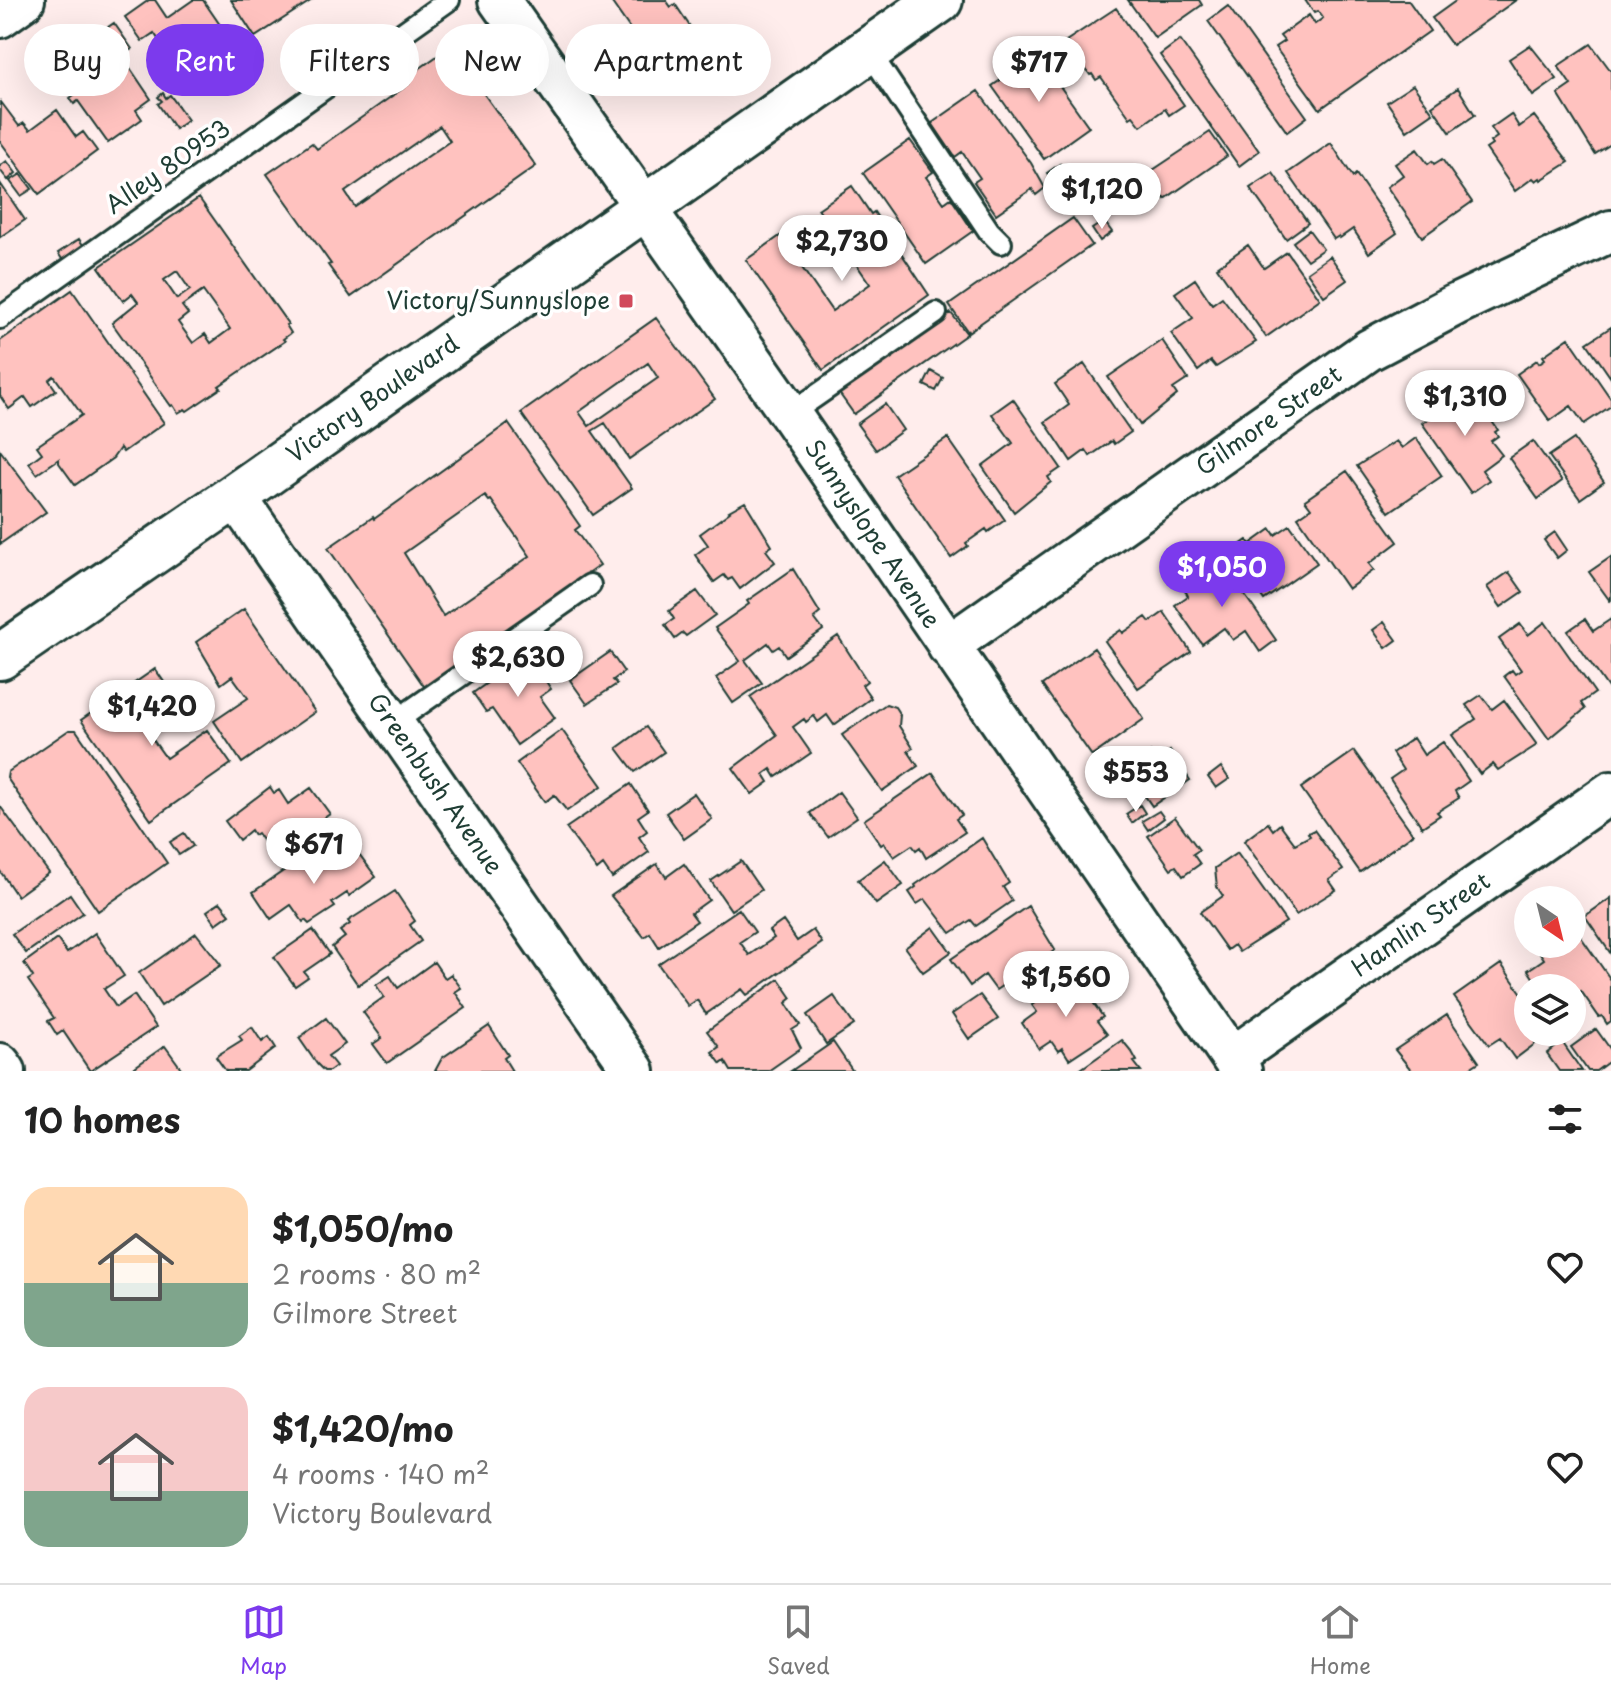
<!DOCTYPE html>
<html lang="en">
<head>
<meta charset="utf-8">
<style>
	:root { --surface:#fff; --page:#f6f6f6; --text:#222; --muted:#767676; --line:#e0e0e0; --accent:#7c3aed }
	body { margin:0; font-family:"Playpen Sans",sans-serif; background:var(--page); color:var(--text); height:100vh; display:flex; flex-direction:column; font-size:30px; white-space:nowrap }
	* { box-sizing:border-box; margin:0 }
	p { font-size:26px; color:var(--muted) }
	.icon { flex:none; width:44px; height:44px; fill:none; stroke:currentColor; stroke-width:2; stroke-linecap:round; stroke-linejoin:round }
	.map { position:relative; height:1071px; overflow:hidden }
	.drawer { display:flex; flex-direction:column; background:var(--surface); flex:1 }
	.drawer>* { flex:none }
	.guide { position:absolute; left:24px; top:24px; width:800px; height:72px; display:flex; gap:16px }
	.needle { width:52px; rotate:145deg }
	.fabs { position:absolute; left:1514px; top:886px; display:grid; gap:16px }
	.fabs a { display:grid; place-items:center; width:72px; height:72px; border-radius:50%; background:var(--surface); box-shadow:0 8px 32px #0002; font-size:40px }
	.price { position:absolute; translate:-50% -68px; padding:0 18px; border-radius:28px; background:#fff; color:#222; font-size:26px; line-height:52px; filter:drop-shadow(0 2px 4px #0008) }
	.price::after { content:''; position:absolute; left:50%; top:48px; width:24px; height:18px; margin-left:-12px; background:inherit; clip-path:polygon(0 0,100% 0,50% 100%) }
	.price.active { background:var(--accent); color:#fff }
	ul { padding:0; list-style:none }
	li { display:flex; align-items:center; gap:24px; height:200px; padding:0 24px }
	li span { display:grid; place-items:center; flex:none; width:224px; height:160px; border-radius:24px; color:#555 }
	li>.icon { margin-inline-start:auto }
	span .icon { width:96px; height:96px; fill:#fffc; stroke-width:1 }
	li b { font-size:34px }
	h2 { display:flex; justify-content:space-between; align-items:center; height:96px; padding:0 24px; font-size:34px }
	.tag { padding:0 28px; border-radius:36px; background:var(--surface); box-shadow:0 8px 32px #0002; font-size:28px; line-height:72px }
	.tag.active { background:var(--accent); color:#fff }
	.menu { display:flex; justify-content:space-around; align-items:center; height:112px; border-top:2px solid var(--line); background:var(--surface); font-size:22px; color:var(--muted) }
	.menu a { display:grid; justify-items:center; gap:4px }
	.menu .active { color:var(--accent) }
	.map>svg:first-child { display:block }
	.building { fill:#ffc2bf; stroke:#1f3d34; stroke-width:2; fill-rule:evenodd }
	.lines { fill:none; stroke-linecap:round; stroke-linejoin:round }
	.service-casing { stroke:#1f3d34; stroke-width:26 }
	.minor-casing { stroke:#1f3d34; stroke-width:46 }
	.primary-casing { stroke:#1f3d34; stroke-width:50 }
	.service { stroke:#fff; stroke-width:20 }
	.minor { stroke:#fff; stroke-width:40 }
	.primary { stroke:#fff; stroke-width:44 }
	.poi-dot { fill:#d1495b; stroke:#fff; stroke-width:3 }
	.labels { text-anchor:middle; stroke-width:7; stroke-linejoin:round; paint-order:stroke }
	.street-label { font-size:24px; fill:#1f3d34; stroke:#fff }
	.poi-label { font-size:24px; fill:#1f3d34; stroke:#fff; text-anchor:end }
</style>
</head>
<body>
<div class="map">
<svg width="1611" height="1071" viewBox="0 0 1611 1071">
	<rect width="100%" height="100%" fill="#ffedec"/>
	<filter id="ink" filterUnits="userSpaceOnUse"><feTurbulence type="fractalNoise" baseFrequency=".0125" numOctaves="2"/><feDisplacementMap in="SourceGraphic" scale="16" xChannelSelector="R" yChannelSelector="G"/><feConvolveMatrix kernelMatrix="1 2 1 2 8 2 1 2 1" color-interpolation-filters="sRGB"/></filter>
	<g filter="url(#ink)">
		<path class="building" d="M149,0H155L167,18L193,0H203L240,54L209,76L201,64L183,76L154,33L142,41L125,17Z
			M231,0H312L255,37Z
			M610,0H666L671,7L675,4L703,46L657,78L628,37L633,33Z
			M1128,0H1199L1202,5L1155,38Z
			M1305,0H1408L1430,31L1320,109L1275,47L1284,41L1280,36L1309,15L1315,24L1323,18L1318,11L1314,13Z
			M1457,0H1516L1452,45L1432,18Z
			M1228,6L1307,117L1287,132L1208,21Z
			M1116,8L1184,105L1169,115L1165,109L1141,126L1133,116L1130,118L1101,77L1096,80L1092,74L1090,75L1066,41Z
			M114,23L132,49L122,56L151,99L136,110L142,119L108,143L78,101L74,104L70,98L74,95L69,87L101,65L85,43Z
			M1180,40L1259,151L1239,166L1160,55Z
			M1591,44L1611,71V144L1595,154L1558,94L1571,85L1558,66Z
			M1530,45L1557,79L1533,96L1509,59Z
			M450,47L536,166L351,297L328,265L331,264L267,174L312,143L317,149L409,84L406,78ZM440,126L450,141L355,207L345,192Z
			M1037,54L1089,127L1044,159L992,86L1005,77L998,67L1014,57L1017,62L1027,55L1030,60Z
			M1413,85L1433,113L1407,131L1387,102Z
			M1458,88L1475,115L1450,132L1432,106Z
			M978,91L1031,163L1045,188L1036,195L1032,189L996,214L974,182L980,178L962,152L955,157L932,123Z
			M163,93L166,98L170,95L188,120L175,129L158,104L162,101L158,97Z
			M1,102L19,126L24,123L30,130L57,110L76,137L83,132L97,151L39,194L0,141Z
			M1511,114L1519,127L1534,116L1569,162L1541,180L1540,178L1536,181L1533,178L1515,191L1486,149L1492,145L1490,142L1497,137L1491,128Z
			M1210,132L1227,156L1165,199L1147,174Z
			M910,140L933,172L926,177L944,203L951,198L973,231L926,264L863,173Z
			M1331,143L1353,177L1356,174L1397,233L1369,253L1353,229L1340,238L1339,236L1334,239L1288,173Z
			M1417,149L1428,164L1432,161L1434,164L1442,159L1472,202L1422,237L1387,187L1403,175L1395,164Z
			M7,161L16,173L8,180L0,170V166Z
			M1060,164L1067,174L1054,183L1047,173Z
			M1273,173L1308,223L1286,239L1250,188Z
			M21,174L32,189L21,196L10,181Z
			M0,183L25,220L0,237Z
			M852,186L871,214L874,212L929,295L823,370L746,260L780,236L832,311L870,284L818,209Z
			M199,198L288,324L286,325L291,333L283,339L285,341L219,386L221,388L187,411L185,409L178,413L173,405L171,406L112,323L138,302L132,294L123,301L99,267ZM177,271L190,290L177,299L164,280ZM203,291L230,329L211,343L205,334L193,343L178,322L188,314L182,306Z
			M1073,218L1092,245L968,332L949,305Z
			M1104,221L1112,232L1100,241L1092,229Z
			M1309,230L1323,249L1307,260L1293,242Z
			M79,239L87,251L66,265L58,253Z
			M1248,245L1264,268L1287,252L1320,299L1266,337L1217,267Z
			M1330,256L1347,280L1324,296L1307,272Z
			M1195,279L1212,304L1222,297L1256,342L1216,367L1211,361L1198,371L1171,333L1193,318L1175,293Z
			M72,290L164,423L123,452L120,448L113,458L75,485L59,463V459L37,474L29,463L42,453L37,446L82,415L54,376L49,380L56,390L32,407L25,397L9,409L0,396V341Z
			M951,313L967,334L854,414L839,393Z
			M656,318L715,399L629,459L605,423L592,431L632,488L593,515L521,413ZM648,363L658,378L589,426L579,412Z
			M1611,327V378L1587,343Z
			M1569,338L1611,399V406L1584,424L1571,406L1550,421L1517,374L1537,360L1539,363L1545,359L1543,356Z
			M1162,340L1188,379L1173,389L1177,395L1140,425L1108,377Z
			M1084,364L1131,432L1114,444L1112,441L1090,456L1086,450L1071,461L1045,422L1069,405L1055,384Z
			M931,371L943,378L936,391L924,385Z
			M1469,389L1498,430L1495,432L1498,436L1491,441L1502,455L1482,470L1489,480L1471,493L1422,423Z
			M1013,399L1061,468L1048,477L1051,482L1014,512L982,466L1013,443L992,414Z
			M885,404L903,430L876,450L857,424Z
			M508,423L580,526L575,530L600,565L426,689L328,548L373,517L374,519ZM485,496L489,501L491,500L530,556L443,616L404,553Z
			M948,438L1005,520L988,532L986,529L966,543L968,546L951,558L894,475Z
			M1416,438L1442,476L1389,512L1357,466L1396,441L1402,448Z
			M1574,439L1604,482L1580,499L1549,456Z
			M1533,441L1562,481L1538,499L1509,458Z
			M0,450L46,512L0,544Z
			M1347,471L1398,542L1369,564L1374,570L1348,589L1298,517L1311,508L1305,500Z
			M745,502L772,546L766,550L775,562L740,589L732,578L728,580L724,575L714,582L695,555L708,545L700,534L730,512L729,511Z
			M1290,525L1317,563L1264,600L1230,552L1247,540L1250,544L1271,529L1275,535Z
			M1555,532L1567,550L1557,558L1544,540Z
			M1611,557V600L1610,601L1589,572Z
			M1221,561L1276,640L1260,652L1246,631L1233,640L1224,628L1202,644L1175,605L1188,596L1185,590Z
			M793,569L820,613L814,618L823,630L786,656L779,646L773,650L768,643L745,660L762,683L733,703L716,678L740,661L715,628L749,604L747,601Z
			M1509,572L1523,592L1501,607L1487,587Z
			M697,591L715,615L686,636L683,633L675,639L665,625L674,619L669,611Z
			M244,609L315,712L242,763L214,721L248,698L232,676L221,684L196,642Z
			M1164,612L1191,652L1138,688L1105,641L1121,630L1123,633L1146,617L1150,622Z
			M1585,619L1593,631L1611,619V692L1568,631Z
			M1384,622L1397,640L1386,648L1373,630Z
			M1545,622L1595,693L1581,703L1585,709L1549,739L1504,676L1512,670L1515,674L1521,670L1499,639L1520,624L1528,635Z
			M838,636L867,681L862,685L871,698L834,725L827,715L818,722L814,716L806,722L804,719L793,727L811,753L776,777L771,769L764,774L769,782L752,794L733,768L777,735L750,697Z
			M1094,648L1144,719L1092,756L1042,685Z
			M610,652L624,672L613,680L617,684L587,704L570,680Z
			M528,654L551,689L540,697L555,718L517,745L492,709L486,712L473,693Z
			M155,669L176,699L141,723L166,758L207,730L231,764L151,820L81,720Z
			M1481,695L1492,709L1504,700L1537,745L1498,770L1493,764L1480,774L1452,735L1476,719L1466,705Z
			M886,704L895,707L900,715L899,726L913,748L908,751L918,766L882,791L842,735Z
			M646,727L664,752L635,772L617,748Z
			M69,730H76L167,863L98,911L7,778L8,772Z
			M562,730L602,786L567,811L554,795L545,802L517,763Z
			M1413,738L1424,755L1443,742L1469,781L1455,791L1459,798L1437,812L1440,815L1422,827L1390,779L1403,770L1392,753Z
			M1170,751L1190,780L1152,806L1132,777L1144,768L1139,760L1151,752L1157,760Z
			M1354,751L1413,834L1360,872L1301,788Z
			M1221,767L1229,779L1216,788L1208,777Z
			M933,773L962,815L956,819L965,832L926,858L920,847L916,850L912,845L894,857L884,843L881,845L864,820Z
			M631,784L648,810L638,817L647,831L639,837L649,852L612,878L603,865L597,870L566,828Z
			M270,787L274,793L279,790L288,804L311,788L330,814L271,853L257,833L254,835L251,830L239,840L225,821Z
			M839,792L857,817L828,837L810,813Z
			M694,793L712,819L684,839L666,813Z
			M1140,805L1145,813L1132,823L1126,814Z
			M0,806L49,873L17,896L0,871Z
			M1159,811L1164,818L1148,830L1142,821Z
			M1175,817L1199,850L1193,854L1200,864L1183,876L1176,866L1171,869L1148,836Z
			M1268,823L1273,830L1280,824L1295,844L1310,836L1308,833L1314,830L1343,870L1329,880L1336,890L1296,915L1244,841Z
			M184,833L193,846L179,855L170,842Z
			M982,838L1009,883L1003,887L1012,901L976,926L971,920L951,933L925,899L917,904L909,892L916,887L915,885Z
			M306,839L310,846L284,863L281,857Z
			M314,850L322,861L327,858L333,866L356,850L376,877L349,896L347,893L332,903L335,907L309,924L305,920L303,922L291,905L271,919L253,892Z
			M1237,853L1286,922L1239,952L1234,945L1227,950L1200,912L1223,896L1217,887L1215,868Z
			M885,860L903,885L876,904L858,880Z
			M741,861L761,890L731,910L711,881Z
			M657,864L666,877L684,864L709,900L691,913L697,921L659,947L650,933L644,937L611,896Z
			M395,891L415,921L410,925L421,941L358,985L332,947L345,937L340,931L350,924L348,921Z
			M70,894L83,913L26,953L12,934Z
			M1611,898V954L1585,916Z
			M220,902L230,914L216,924L207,911Z
			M1028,906L1055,950L1050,954L1059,968L1021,993L1012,979L996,990L985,975L970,986L951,959Z
			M739,909L755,932L740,942L749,955L774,938L769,931L783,921L797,941L813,930L822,943L747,995L742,989L706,1014L697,1000L688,1006L658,964Z
			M933,927L951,952L923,972L905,948Z
			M1574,927L1611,980V1021L1607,1024L1602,1016L1599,1017L1581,991L1572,998V988H1540L1528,970L1544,959L1540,953L1550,944H1572Z
			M313,930L330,954L304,972L308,977L295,986L274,957Z
			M95,933L124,976L104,989L116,1007L134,995L156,1027L90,1071L63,1031L57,1035L48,1021L54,1018L28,980L33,977L24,963L57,939L67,953Z
			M196,933L221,965L161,1006L139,973Z
			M434,962L445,978L451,974L461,988L455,992L466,1008L387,1063L373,1044L382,1038L363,1012L384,997L376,985L390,976L398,988Z
			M1501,964L1528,1002V1032H1551L1515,1059L1500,1038L1489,1045L1454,997Z
			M1074,973L1087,986L1085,988L1088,995L1103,1017L1097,1021L1107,1034L1069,1059L1062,1048L1058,1051L1051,1041L1039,1049L1022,1023L1037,1012L1032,1005Z
			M779,979L792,998L786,1003L800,1025L792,1030L801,1048L768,1071H731L725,1061L721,1064L712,1052L719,1047L707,1031Z
			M980,995L998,1019L969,1039L952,1014Z
			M834,996L854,1025L826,1044L807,1015Z
			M1447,1015L1479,1062L1465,1071H1412L1395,1050Z
			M326,1018L345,1044L328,1056L336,1066L329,1071H324L317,1064L299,1038Z
			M489,1026L508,1055L504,1058L512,1071H435L442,1058Z
			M252,1027L262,1042L269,1037L276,1048L246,1071H226L216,1057L218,1055L242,1040L239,1036Z
			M1596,1029L1611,1050V1060L1596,1071H1588L1571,1047Z
			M1122,1040L1132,1052L1137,1061L1134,1062L1141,1071H1078Z
			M833,1042L852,1070L850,1071H791Z
			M1562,1042L1582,1071H1559L1547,1054Z
			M165,1046L183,1071H129Z"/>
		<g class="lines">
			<g class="service-casing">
				<path id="service" d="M868,50L989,231L1001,243
					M0,318L449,0
					M790,414L936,313
					M393,723L590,585"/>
			</g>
			<g class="minor-casing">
				<path id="minor" d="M499,0L790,414L1241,1071
					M0,17L24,0
					M235,496L634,1071
					M948,646L1369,350L1455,305L1611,231
					M1232,1058L1611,792
					M0,1064L5,1071"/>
			</g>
			<g class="primary-casing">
				<path id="primary" d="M0,657L235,496L940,0"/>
			</g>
			<use href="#service" class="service"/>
			<use href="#minor" class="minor"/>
			<use href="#primary" class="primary"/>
		</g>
	</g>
	<rect class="poi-dot" x="618" y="293" width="16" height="16" rx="4"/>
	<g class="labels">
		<g class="street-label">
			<text transform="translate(168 167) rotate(-35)" y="8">Alley 80953</text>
			<text transform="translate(373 399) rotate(-35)" y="8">Victory Boulevard</text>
			<text transform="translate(1269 421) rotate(-35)" y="8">Gilmore Street</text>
			<text transform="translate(872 534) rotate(56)" y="8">Sunnyslope Avenue</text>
			<text transform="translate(435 784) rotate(55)" y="8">Greenbush Avenue</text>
			<text transform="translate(1421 925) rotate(-35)" y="8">Hamlin Street</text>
		</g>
		<g class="poi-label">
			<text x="610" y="309">Victory/Sunnyslope</text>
		</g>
	</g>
</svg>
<div class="fabs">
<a><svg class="needle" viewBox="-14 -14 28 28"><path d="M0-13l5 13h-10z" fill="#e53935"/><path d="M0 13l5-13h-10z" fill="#767676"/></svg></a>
<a><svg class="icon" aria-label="layers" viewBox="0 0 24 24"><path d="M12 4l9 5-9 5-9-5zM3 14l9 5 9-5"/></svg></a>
</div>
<b class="price" style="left:1039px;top:104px">$717</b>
<b class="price" style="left:1102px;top:231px">$1,120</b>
<b class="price" style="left:842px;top:283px">$2,730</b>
<b class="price" style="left:1465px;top:438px">$1,310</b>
<b class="price active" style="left:1222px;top:609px">$1,050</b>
<b class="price" style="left:518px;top:699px">$2,630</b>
<b class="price" style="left:152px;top:748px">$1,420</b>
<b class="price" style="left:1136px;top:814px">$553</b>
<b class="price" style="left:314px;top:886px">$671</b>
<b class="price" style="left:1066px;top:1019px">$1,560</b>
<div class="guide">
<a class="tag">Buy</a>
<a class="tag active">Rent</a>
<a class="tag">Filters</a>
<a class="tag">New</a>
<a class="tag">Apartment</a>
</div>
</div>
<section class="drawer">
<h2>10 homes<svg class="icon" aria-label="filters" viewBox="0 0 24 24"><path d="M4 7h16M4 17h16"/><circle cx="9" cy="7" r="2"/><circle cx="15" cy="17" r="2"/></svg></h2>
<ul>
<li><span style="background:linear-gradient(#ffd9b3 60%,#7fa58c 0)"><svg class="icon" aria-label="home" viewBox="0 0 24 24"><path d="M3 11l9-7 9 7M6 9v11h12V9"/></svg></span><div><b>$1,050/mo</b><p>2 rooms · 80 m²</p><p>Gilmore Street</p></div><svg class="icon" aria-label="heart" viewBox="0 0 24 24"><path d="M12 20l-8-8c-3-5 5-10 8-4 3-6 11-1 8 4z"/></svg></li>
<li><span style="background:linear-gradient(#f6c9c9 65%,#7fa58c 0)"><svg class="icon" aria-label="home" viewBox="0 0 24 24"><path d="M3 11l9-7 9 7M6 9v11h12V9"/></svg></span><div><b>$1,420/mo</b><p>4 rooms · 140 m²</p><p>Victory Boulevard</p></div><svg class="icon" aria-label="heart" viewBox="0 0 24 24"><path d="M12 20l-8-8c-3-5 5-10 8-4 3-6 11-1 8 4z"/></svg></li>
</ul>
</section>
<nav class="menu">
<a class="active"><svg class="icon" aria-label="map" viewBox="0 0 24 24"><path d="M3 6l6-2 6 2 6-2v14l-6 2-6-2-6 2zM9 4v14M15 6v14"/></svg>Map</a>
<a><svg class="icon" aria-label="saved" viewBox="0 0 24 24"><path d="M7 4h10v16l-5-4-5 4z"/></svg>Saved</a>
<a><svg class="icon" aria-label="home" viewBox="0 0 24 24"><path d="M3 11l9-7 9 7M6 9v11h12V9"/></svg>Home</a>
</nav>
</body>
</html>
